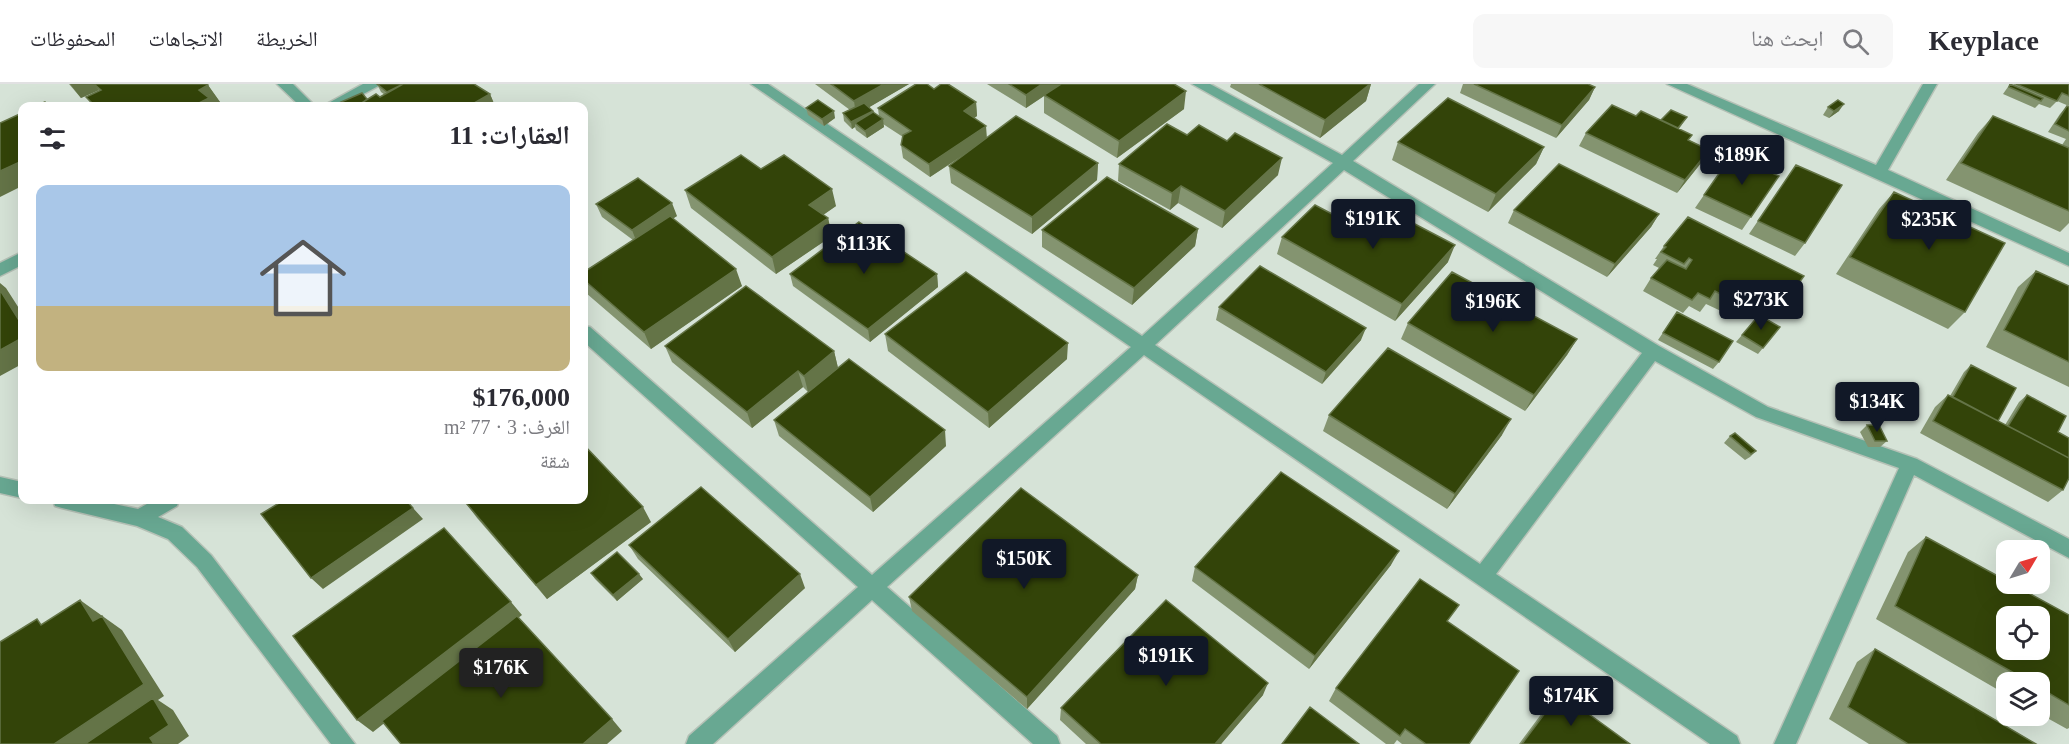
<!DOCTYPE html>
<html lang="ar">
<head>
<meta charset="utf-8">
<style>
	:root { --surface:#fff; --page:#f7f7f7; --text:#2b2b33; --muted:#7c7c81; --line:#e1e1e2; --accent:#111827 }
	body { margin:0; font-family:"Times New Roman","Noto Naskh Arabic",serif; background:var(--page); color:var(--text); direction:rtl; height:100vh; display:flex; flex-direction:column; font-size:22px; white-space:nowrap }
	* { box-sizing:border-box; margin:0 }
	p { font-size:20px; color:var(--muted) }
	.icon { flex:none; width:33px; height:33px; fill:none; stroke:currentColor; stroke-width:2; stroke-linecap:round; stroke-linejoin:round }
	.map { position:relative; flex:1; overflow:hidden; direction:ltr }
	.details { position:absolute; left:18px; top:18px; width:570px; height:402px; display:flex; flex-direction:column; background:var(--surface); border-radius:12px; box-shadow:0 6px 24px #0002; direction:rtl }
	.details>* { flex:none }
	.needle { width:39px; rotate:52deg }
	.tools { position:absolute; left:1996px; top:456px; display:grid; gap:12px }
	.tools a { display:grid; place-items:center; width:54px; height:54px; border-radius:12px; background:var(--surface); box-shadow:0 6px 24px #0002; font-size:30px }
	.price { position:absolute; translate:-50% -51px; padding:0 14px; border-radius:6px; background:var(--accent); color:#fff; font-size:20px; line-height:39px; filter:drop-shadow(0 2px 3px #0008) }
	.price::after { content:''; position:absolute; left:50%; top:36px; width:18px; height:14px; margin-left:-9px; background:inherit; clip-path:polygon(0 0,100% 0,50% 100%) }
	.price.current { background:#222; color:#fff }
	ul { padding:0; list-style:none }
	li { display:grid; align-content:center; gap:12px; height:318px; padding:0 18px }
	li+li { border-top:2px solid var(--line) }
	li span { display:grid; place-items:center; height:186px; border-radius:12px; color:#555 }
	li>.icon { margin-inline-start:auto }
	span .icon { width:108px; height:108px; fill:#fffc; stroke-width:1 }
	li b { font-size:26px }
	h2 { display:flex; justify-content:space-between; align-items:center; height:72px; padding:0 18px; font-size:26px }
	header { display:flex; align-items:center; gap:36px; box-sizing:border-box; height:84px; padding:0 30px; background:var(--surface); border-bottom:2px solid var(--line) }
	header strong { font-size:28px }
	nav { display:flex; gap:33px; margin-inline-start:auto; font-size:21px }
	.search { width:420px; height:54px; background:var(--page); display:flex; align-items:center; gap:15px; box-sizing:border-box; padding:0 21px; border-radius:12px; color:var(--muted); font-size:22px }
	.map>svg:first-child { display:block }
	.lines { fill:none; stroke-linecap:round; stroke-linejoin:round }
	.street-casing { stroke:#b5c1b6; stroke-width:3 }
	.street { fill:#68a892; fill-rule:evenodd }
	.wall { fill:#849470 }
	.shaded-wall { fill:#647447 }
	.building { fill:#334409; stroke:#647447; stroke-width:1.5; fill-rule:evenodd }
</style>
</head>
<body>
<header>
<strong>Keyplace</strong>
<div class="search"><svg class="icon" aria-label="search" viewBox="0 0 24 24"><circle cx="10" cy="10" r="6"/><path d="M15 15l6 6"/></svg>ابحث هنا</div>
<nav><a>الخريطة</a><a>الاتجاهات</a><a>المحفوظات</a></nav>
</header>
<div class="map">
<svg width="2069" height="660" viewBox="0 0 2069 660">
	<rect width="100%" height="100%" fill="#d6e3d7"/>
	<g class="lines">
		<g class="street-casing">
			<path id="street" d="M277,0H293L315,22H300Z
				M363,0H382L341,22H323Z
				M751,0H768L1142,252L1333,79L1192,0H1210L1342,71L1419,0H1435L1353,77L1659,262L1768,323L1917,375L2069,455V474L1914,391L1796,660H1774L1899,384L1756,333L1655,277L1496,490L1737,652L1740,660H1710L1144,271L887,503L1057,652L1060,660H1033L872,516L713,660H686L689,652L858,503L584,258V242L590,243L872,491L1131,263ZM1344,86L1642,269L1480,480L1155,261Z
				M1667,0H1687L1876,81L1923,0H1937L1888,86L2069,169V182Z
				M22,168V181L0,192V179Z
				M0,393L22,398V414L0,409Z
				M53,416H95L138,425L154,416H179L177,422L158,433L182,443L211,471L355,660H331L197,483L168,455L137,442L62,424L55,422Z"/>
		</g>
		<use href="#street" class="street"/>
	</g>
	<path class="wall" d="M69,0H207L220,18L214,22H215H93L86,13L99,7V6L81,14Z
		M377,0L490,10L495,22H344L341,18L380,13L385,11L381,8Z
		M815,0H909L869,23L873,29L879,33L878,24L934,5L976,18L977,32L974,34L986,54L1098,79L1097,96L1032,150L951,99L949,82L970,67L930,93L903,74L901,61L903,53L883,40L884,43L867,54L856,46L855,43L852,45L844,37L843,29L850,26Z
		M987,0H1174L1184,25L1117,74L1044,29V12L1026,24Z
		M1231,0H1371L1366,17L1320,54L1230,3Z
		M1463,0H1588L1595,3L1589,16L1556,54L1460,9Z
		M2010,0L2013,1L2014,0H2069V22L2057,17L2050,24L2039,20L2035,24L2003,10Z
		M2067,22L2069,23V139L2060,148L1946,96L1978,49L1993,32L2062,61L2066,55L2048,48L2060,30Z
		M1828,23L1839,27L1829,34L1823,31Z
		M806,24L835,34L824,42L808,31Z
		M1636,32L1661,36L1687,33L1679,45L1689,56L1709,66L1701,79L1677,109L1579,62L1586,49Z
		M1187,51L1278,91L1222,144L1178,119L1170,126L1118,97L1119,80Z
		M1398,58L1544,63L1536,80L1488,128L1392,76Z
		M1796,81L1805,159L1795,172L1749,150Z
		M761,85L836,122L823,131L828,134L832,152L776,190L691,124L685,106Z
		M1779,92L1742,146L1695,124L1704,111Z
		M1894,108L1965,228L1948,245L1836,190L1879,125Z
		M596,120L677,132L673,134L742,202L651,265L586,209L584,203V188L633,156L602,133Z
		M1514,126L1659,130L1651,143L1607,193L1508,139Z
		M1198,145L1195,162L1132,221L1042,163V146Z
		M1282,153L1448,178L1395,237L1277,170Z
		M1664,162L1782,222L1772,235L1745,220L1739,227L1726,220L1721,227L1706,220L1700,228L1689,222L1683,229L1643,207L1651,194L1659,184L1653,181L1657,175H1655Z
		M2036,187L2069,202V303L1986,263L2018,203Z
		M790,190H937L938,203L870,258L793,202Z
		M1219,223L1361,256L1322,300L1216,236Z
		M1677,228L1719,278L1713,285L1658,256Z
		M1759,231L1780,243L1758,270L1736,258Z
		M1408,239L1577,255L1567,271L1525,327L1401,255Z
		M885,250L1067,275L989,344L888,267Z
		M665,262L834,267L838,284L808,308L803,303L752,344L672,278Z
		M1971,281L1998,337L2005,341L2019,318L2027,311L2058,348L2063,406L2048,418L1920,349L1935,323L1948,311L1950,312L1964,288Z
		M1329,331L1502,351L1447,425L1323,347Z
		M774,336L946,362L873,428L779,352Z
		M1867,341L1887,357L1880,363H1868L1860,348Z
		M1730,352L1756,367L1750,373L1745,376L1724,359Z
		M466,419L651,438L547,515L477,434Z
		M1926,453L2069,531V644L2067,645L2040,630V598H2007V611L1876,535L1908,468Z
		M629,461L805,504L735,568L638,475Z
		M1391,481L1309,585L1192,497L1195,483Z
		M591,489L643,495L617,517L595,495Z
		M1138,491L1135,505L1027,625L912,527L909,513Z
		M1448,537L1469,660H1402L1397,656L1394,660H1386L1329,617L1336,604Z
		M1875,565L2036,660H1869L1829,635L1857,578Z
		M1560,609L1630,660H1519L1548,621Z
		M1263,611L1221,660H1086L1060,636L1061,624Z"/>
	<path class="shaded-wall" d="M70,0H94L99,6L81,14Z
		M884,0H909L856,31L854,17Z
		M1042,0H1062L1026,24V11Z
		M1371,0L1366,17L1320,54L1325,36Z
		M208,1L220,18L214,22H215H193L199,6Z
		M1595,3L1589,16L1556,54L1562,41Z
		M1186,7L1184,25L1117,74L1119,57Z
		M490,10L495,22H469Z
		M976,18L977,32L964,41V27Z
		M364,19L366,22H356Z
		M1844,20L1839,27L1829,34L1834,27Z
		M834,27L835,34L824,42L822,35Z
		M873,27L874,34L855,39V43L852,45L851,38Z
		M883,35L884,43L867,54L865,47Z
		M986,42L987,55L930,93L929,80Z
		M1544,63L1536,80L1488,128L1496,110Z
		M1709,66L1701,79L1677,109L1685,96Z
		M1282,74L1278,91L1222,144L1225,127Z
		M22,77V102L0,113V87Z
		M1098,79L1097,96L1032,150V133Z
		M1181,102L1178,119L1170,126L1172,109Z
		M832,105L836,122L813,138L809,121Z
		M672,119L677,132L637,159L632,146Z
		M1659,130L1651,143L1607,193L1615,180Z
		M828,134L832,152L776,190L772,173Z
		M1198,145L1195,162L1132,221L1134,204Z
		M1455,161L1448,178L1395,237L1402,220Z
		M736,185L742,202L651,265L644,248Z
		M937,190L938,203L870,258L868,245Z
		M0,199L6,204L22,229V241L0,206Z
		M1366,244L1361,256L1322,300L1326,288Z
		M22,254V280L0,292V266Z
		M1577,255L1567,271L1525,327L1534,311Z
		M1068,259L1067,275L989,344L988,328Z
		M834,267L838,284L808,308L804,292Z
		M798,287L803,303L752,344L747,328Z
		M1511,335L1502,351L1447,425L1455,410Z
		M945,346L946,362L873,428L870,413Z
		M643,423L651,438L547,515L536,501Z
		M413,424L423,435L323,505L311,494Z
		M1399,467L1391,481L1309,585L1315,572Z
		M639,490L643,495L617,517L613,511Z
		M800,490L805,504L735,568L728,555Z
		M1138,491L1135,505L1027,625V613Z
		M80,516L122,546L164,612L158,616L173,626L189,652L178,660H54L93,537Z
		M511,518L522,531L373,648L357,636Z
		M1268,599L1263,611L1221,660H1215Z
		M612,635L622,647L607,660H583Z"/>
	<path class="building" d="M94,0H207L208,1L199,6L209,14L193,22H95L86,13L101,6Z
		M377,0H403L387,8Z
		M403,0H474L490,10L469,22H369L363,18L376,10L380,13Z
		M831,0H884L854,17Z
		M916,0H927L934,5L941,0H948L976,18L964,27L986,42L929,80L901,61L903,51L911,47L878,24Z
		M1009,0H1042L1026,11Z
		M1061,0H1174L1186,7L1119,57L1044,11Z
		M1259,0H1370L1325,36Z
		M1474,0H1588L1595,3L1562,41Z
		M2010,0L2043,14L2041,17L2009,3Z
		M2016,0H2069V12L2062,9L2057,17Z
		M362,9L367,15L363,18L364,19L356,22H345L341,18Z
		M1448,14L1544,63L1496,110L1398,58Z
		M818,16L834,27L822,35L806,24Z
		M1838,16L1844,20L1834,27L1828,23Z
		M45,18L49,22H36Z
		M864,19L873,27L851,38L843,29Z
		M1612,21L1636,32L1641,27L1692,51L1688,56L1709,66L1685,96L1586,49Z
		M2067,22L2069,23V47L2055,40Z
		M1671,26L1687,33L1678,44L1661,36Z
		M873,28L883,35L865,47L855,39Z
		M22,29V77L0,87V39Z
		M1016,32L1098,79L1032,133L949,82Z
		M1993,32L2069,64V127L1961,79Z
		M1167,40L1187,51L1199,41L1227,57L1235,49L1282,74L1225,127L1181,102L1172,109L1119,80Z
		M741,71L761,85L784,71L832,105L809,121L828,134L772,173L685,106Z
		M1732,71L1779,92L1751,133L1704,111Z
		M1559,80L1659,130L1615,180L1514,126Z
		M1796,81L1842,101L1805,159L1758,137Z
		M1107,93L1198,145L1134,204L1042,146Z
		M638,94L672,119L632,146L596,120Z
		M1894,108L2005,159L1965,228L1850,173Z
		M1315,121L1368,149L1390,127L1455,161L1402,220L1282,153Z
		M670,132L736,185L644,248L584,196V188Z
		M1688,133L1804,192L1782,222L1754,208L1749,215L1736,207L1730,215L1715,207L1710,215L1698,209L1692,216L1651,194L1667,176L1686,185L1692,176L1689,174L1684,180L1661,168L1666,163L1664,162Z
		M859,138L937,190L868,245L790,190Z
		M1260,182L1366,244L1326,288L1219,223Z
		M2036,187L2069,202V278L2004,246Z
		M966,188L1068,259L988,328L885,250Z
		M1452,188L1577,255L1534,311L1408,239Z
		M746,202L834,267L804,292L798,287L747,328L665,262Z
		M0,206L22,241V254L0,266Z
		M1677,228L1733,257L1719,278L1663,249Z
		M1759,231L1780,243L1763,264L1742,251Z
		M1388,264L1511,335L1455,410L1329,331Z
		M849,275L945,346L870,413L774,336Z
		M1971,281L2016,304L1998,337L1953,313Z
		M1948,311L2069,374V394L2063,406L1933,337Z
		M2027,311L2066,332L2058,348L2069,354V374L2008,342Z
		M1867,341H1879L1887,357H1875Z
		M1735,349L1756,367L1751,370L1730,352Z
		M584,361L643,423L536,501L466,419L471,416H584Z
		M1281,388L1399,467L1315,572L1195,483Z
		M701,403L800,490L728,555L629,461Z
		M1021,404L1138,491L1027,613L909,513Z
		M284,416H406L413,424L311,494L261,430Z
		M444,444L511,518L357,636L293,552Z
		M1926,453L2007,497V500H2012L2069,531V621L2040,604V598H2030L1895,522ZM2007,532H2040V566H2007Z
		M617,468L639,490L613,511L591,489Z
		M1420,495L1459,521L1447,537L1519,587L1469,660H1426L1405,645L1400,652L1336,604Z
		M80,516L93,537L102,532L144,600L54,660H0V558L37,535L41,541Z
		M1166,516L1268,599L1215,660H1101L1061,624Z
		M517,532L612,635L583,660H401L382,637Z
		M1875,565L2036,660H1908L1848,623Z
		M1560,609L1630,660H1522Z
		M153,614L169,641L150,654L154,660H85Z
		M1310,623L1359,660H1282Z"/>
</svg>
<div class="tools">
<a><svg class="needle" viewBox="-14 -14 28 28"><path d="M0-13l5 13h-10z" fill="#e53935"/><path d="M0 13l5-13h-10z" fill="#7c7c81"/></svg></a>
<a><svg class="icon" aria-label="locate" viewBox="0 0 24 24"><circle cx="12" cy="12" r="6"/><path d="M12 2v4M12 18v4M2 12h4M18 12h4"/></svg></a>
<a><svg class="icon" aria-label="layers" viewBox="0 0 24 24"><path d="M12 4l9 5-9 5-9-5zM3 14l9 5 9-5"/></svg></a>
</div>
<b class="price" style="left:1742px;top:102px">$189K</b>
<b class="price" style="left:1373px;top:166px">$191K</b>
<b class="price" style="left:1929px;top:167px">$235K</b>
<b class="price" style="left:864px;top:191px">$113K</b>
<b class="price" style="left:1761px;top:247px">$273K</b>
<b class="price" style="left:1493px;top:249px">$196K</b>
<b class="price" style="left:1877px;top:349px">$134K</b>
<b class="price" style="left:1024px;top:506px">$150K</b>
<b class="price" style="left:1166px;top:603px">$191K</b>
<b class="price current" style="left:501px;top:615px">$176K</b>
<b class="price" style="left:1571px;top:643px">$174K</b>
<section class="details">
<h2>العقارات: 11<svg class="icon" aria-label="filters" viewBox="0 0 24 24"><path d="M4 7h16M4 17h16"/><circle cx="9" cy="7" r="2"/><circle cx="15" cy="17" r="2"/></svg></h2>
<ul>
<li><span style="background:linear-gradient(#a9c7e8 65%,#c2b280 0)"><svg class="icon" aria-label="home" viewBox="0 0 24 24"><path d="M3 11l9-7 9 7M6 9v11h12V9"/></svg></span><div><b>$176,000</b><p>الغرف: 3 · 77 m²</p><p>شقة</p></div></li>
</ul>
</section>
</div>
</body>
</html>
